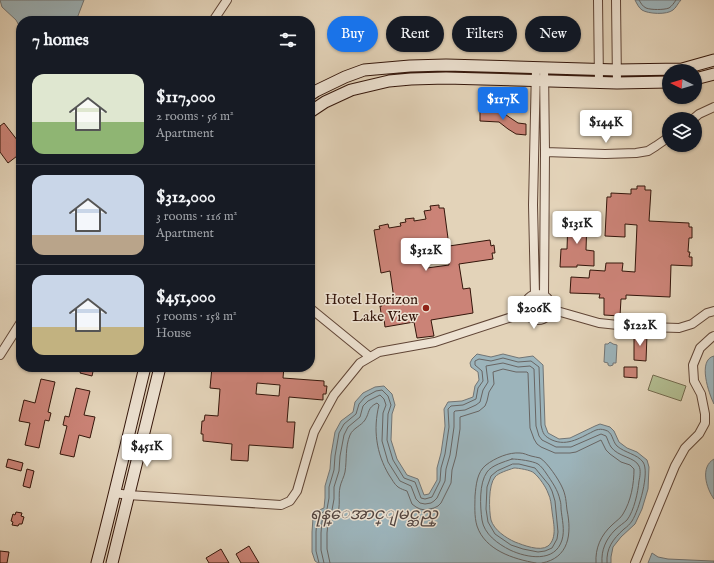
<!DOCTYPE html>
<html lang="en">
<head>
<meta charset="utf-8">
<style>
	:root { --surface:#171b24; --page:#20242c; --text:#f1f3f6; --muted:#9ea1a6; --line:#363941; --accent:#1a73e8 }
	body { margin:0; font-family:"IM FELL English","Noto Sans Myanmar",serif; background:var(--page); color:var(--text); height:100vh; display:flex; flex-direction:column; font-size:15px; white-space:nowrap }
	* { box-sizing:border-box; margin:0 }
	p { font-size:13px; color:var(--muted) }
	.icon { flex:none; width:22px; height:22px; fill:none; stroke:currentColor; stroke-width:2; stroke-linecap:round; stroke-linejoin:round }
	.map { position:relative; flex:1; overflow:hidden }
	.side { position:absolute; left:16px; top:16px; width:299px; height:356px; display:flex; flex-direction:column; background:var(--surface); border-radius:16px; box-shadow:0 1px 3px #0004 }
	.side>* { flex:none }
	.banner { position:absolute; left:327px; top:16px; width:327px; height:36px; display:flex; gap:8px }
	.needle { width:26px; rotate:275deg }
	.buttons { position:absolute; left:662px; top:64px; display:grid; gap:8px }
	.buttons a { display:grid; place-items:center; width:40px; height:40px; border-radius:50%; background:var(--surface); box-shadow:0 1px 3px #0004; font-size:20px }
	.price { position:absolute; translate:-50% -34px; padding:0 9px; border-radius:4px; background:#fff; color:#222; font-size:13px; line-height:26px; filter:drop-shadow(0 1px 2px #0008) }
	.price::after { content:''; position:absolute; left:50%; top:24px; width:12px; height:9px; margin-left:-6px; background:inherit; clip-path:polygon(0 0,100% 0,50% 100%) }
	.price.active { background:var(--accent); color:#fff }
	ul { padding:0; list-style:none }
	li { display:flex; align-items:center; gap:12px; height:100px; padding:0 16px }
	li+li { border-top:1px solid var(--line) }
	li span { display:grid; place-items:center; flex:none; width:112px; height:80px; border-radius:12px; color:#555 }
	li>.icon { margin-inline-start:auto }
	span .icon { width:48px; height:48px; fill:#fffc; stroke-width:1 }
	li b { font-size:17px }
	h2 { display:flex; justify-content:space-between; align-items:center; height:48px; padding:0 16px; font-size:17px }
	.pill { padding:0 14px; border-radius:18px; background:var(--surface); box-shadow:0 1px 3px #0004; font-size:14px; line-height:36px }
	.pill.active { background:var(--accent); color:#fff }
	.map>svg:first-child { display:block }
	.green { fill:#b2bd91; stroke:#736a4e }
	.water { fill:#9cb4bb; stroke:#727575; fill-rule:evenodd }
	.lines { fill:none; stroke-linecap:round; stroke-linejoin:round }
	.shore { stroke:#686563; stroke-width:1 }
	.building { fill:#cb8377; stroke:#34160b; fill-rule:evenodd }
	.minor-casing { stroke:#604536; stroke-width:10 }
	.secondary-casing { stroke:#34160b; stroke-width:13 }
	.minor { stroke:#ede2d2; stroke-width:8 }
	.secondary { stroke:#ede2d2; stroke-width:11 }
	.poi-dot { fill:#8f2418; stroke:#ede2d2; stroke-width:1.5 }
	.labels { text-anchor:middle; stroke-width:3; stroke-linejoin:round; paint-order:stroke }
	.poi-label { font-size:15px; fill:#34160b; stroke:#ede2d2; text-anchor:end }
	.water-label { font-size:16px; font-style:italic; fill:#534540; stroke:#ede2d2 }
</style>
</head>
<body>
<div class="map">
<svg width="714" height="563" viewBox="0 0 714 563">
	<rect width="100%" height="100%" fill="#e3d3b9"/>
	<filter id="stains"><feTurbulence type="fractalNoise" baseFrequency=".005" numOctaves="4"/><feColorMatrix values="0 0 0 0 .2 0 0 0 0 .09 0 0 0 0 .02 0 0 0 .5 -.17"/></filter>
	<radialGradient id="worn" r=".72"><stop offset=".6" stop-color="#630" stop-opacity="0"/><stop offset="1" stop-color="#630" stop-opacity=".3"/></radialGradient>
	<path class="green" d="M653,375L686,386L681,401L648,390Z"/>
	<path class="water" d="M0,0H84L76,21H21V29L16,20L2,7Z
		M635,0H681C678,3 676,8 673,10C667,15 648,14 642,10C639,8 637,4 635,0Z
		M610,342L613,344L617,345L616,363H613V365L610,366L608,365V363L604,362L605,344H608Z
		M477,354L491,357L503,354L519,358L533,356L543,365L545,425L548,433L559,439L570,438L595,426L600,424L610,427L614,431L619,442L627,448L637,452L647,460L649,467L648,489L642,509L635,524L621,537L613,547L611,557V563H318L315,561L312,552V532L313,518L317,511L324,508L325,498V486L330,469L331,455L335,432L341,421L353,412L355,402L363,393L375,387L384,386L392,394L395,405L392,414L391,440L397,459L407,475L418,479L424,495L429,494L437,480V468L441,453L445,426L444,409L448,402L462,401L473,397L475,386L479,380L478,372L471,367L470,363L472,359ZM514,468C518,468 531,470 534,473C539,477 546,487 548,493C551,499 551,504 552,511C553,521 558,538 548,546C540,552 523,545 515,542C506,538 494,530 491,520C489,511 488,485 495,477C498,473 508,470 514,468Z
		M714,356V404C709,394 697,360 714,356Z
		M714,459V499C706,488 700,467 714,459Z
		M652,553L658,557L668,559L712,561H714V563H648Z"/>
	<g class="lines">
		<path class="shore" d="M639,0C641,3 642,6 646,8C651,10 664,10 669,8C672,6 674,3 676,0
			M512,459C518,459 533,461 538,464C541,466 544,470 546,473C552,482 558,490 560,500C561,503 561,506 561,509C562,519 565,530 562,540C555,563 527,558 510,550C498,544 484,534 482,520C480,506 479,483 487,472C492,465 504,462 512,459Z
			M513,464H519L535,468L549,485L552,491L555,501L558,532L557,539L552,548L545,551L538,552L523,549L511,545L495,534L488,522L486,509L487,487L491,476L497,471Z
			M319,563L316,551V532L317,519L320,514L325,511L327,509L329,498V487L334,470L335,456L339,433L344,424L356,414L359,404L365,397L376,391L382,390L388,396L391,405L388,414L387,440L393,460L404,478L415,482L421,498L425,499L432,497L440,481L441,468L445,454L449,427L448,409L451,406L463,405L476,399L478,388L483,381L482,371L475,365V361L479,359L491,361L503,358L518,362L531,361L539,367L541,425C543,434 544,436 552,440C568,447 581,437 596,430C600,429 601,429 605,430C613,432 612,441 617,446C625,453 637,454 643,462C650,472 639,510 632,521C630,524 627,527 624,529C613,539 606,548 607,563
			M324,563L321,550V533L322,521L324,518L330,514L332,510L334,499V487L339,471L340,456L344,435L348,427L360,417L363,406L368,401L380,395L384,399L386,405L383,413L382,441L388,462L400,481L411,486L416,499L420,503L425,504L431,503L434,501L437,498L445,481L446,469L450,455L454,427V412L455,411L465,410L476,405L480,402L483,390L488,382L486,366L503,363L518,367L530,366L534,369L536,426L539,436L542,440L556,447H571L601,434L606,436C608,440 609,444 611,447C618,457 635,457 639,466C641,470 640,477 639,481C638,492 634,511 627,520C624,523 619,526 615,530C606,539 601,550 602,563
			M330,563L327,549V533L328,523C331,521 334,519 337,515C341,506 338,496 340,487C341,482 344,477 345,472C347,460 345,447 350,435C353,428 361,426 365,420C370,412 367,408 377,403L379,405C373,429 376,453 389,475C392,479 394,484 398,487C401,489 404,490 407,491L412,504L416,507L420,509L425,510L434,508L438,506L441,503L451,483L452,470L456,456L460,429V417L479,411L485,406L487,401L489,392L494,384L493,372L503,369L516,372H527L528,373L530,428L534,439L537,444L541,447L555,453H570L576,452L601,440L606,450L610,454L621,462L630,465L634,469C634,484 631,501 623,514C621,518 616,521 612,525C601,535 595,548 596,563
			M536,563C513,559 485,550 477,526C474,516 475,505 475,496C476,485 477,472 486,465C495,458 509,452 520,453C524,453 527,455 531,456C534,457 537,457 540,458C547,462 559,480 562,487C566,495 566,502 567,510C572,534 569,558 542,563"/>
	</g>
	<path class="building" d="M480,110L502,112L509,117L518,123L526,124V135L516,134L508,129L499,122L480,121Z
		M4,123L21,145V153L8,163L0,152V126Z
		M637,186H645V190H651L649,221L689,223V227H692V238H689L688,252H690L689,257H692V266L671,265L670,297L626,295V299H621L620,316L604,315V298H599L600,294L570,293L571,277L589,278L590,270L605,271L606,263H623L622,271L635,272L637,225L625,224V237L605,236L607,197H611V193L631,194V189H637Z
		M439,205V208H444L449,246L490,240L491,246L494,245L495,253H492L493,259L459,264L463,289L470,288L473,313L431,320L434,336L417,338L414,322L385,327L384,319L382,320L380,306H382L381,301L394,299L390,271L381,273L374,230L380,229L379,226L388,224L389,228L401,226L400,223L406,222L405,219L414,218V221L426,219L424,211L431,210L430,206ZM448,254L449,265L427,268L425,257Z
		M574,215L582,216V219H587L586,250L594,251V266L577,265V267H560L561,249H567L568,219H574Z
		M634,334L647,335L646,361L634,360Z
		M82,367H94L92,376L80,373Z
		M212,367H284L283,378L324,381V386H327L326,394H323V400L289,397L287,422H295L293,448L249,445L248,461L231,460L232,444L203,441V434H201L202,421H204L205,415L218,416L220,389L210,388ZM257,383L280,385L279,396L256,394Z
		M624,367H637V378L624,377Z
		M41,379L55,382L48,412L51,413L49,421L45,420L39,448L25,445L30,423L19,421L24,400L35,403Z
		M76,388L90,391L84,415L95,417L90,438L79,435L74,457L60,454L67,426L63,425L65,416L69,417Z
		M8,459L23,463L21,471L6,467Z
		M27,469L34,471L30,488L23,486Z
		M16,512L22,513L21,516L24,517L22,524H19L18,526L12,525L13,522L11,521L13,514L15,515Z
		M249,546L259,563H241L236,554Z
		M221,549L229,563H209L206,558Z
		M0,551L9,552L7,563H0Z"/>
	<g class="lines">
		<g class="minor-casing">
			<path id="minor" d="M598,0L599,82
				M616,0L617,83
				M213,21L227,0
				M544,68L545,152L544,296
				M693,119L699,114L714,107
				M545,152L605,154L636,153L648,151L656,146L669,137
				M525 307a13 13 0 1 1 26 0a13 13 0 1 1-26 0Z
				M535,295L533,205L536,68
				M310,308L370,357
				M550,309L599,323L618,325L648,327L679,328L692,324L707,313L714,311
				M0,355L21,322
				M115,493L128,495L281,505L290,501L297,491L314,432L334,395L360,363L379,352L435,342L518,315L525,310
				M635,563L675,466L685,448L699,434L705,423V414L701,394L694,381L693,365L700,348L712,337L714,336"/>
		</g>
		<g class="secondary-casing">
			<path id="secondary" d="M695,79L714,74
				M310,95L316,91L345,77L364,70L410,66L446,65L617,70L682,69L714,60
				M310,112L325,102L351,90L389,81L411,79L446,78L617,83L669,82
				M97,563C114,498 129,432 145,367
				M112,563L160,367"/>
		</g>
		<use href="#minor" class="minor"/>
		<use href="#secondary" class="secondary"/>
	</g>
	<circle class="poi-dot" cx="426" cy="308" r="4"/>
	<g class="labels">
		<g class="poi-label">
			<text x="418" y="304">Hotel Horizon<tspan x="418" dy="17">Lake View</tspan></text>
		</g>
		<g class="water-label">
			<text x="374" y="519">ရန္ေအာင္ျမင္ဆည္</text>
		</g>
	</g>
	<rect width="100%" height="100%" filter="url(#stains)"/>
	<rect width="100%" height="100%" fill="url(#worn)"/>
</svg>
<div class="buttons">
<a><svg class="needle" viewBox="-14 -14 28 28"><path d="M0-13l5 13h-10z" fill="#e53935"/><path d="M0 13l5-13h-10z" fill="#9ea1a6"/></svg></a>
<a><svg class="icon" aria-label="layers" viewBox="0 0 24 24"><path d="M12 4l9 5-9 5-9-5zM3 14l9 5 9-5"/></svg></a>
</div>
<b class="price active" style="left:503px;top:121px">$117K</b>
<b class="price" style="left:606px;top:144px">$144K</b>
<b class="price" style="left:577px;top:245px">$131K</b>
<b class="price" style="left:426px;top:272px">$312K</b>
<b class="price" style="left:534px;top:330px">$206K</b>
<b class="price" style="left:640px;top:347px">$122K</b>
<b class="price" style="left:147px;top:468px">$451K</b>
<div class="banner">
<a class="pill active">Buy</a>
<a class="pill">Rent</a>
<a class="pill">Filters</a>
<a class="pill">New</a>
</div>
<section class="side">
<h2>7 homes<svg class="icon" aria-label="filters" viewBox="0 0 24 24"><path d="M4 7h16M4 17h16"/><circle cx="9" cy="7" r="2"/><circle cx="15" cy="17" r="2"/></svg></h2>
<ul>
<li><span style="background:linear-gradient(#dfe7d0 60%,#8fb573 0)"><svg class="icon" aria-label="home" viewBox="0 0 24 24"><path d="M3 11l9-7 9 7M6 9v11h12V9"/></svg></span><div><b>$117,000</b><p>2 rooms · 56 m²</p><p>Apartment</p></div></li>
<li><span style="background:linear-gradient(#c9d6e8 75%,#b9a48a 0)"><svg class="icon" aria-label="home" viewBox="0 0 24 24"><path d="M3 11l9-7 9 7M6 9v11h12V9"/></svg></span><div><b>$312,000</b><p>3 rooms · 116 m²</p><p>Apartment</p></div></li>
<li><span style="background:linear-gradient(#c9d6e8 65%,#c2b280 0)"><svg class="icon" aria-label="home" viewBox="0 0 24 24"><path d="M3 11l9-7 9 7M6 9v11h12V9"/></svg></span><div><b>$451,000</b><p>5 rooms · 158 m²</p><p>House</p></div></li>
</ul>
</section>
</div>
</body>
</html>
